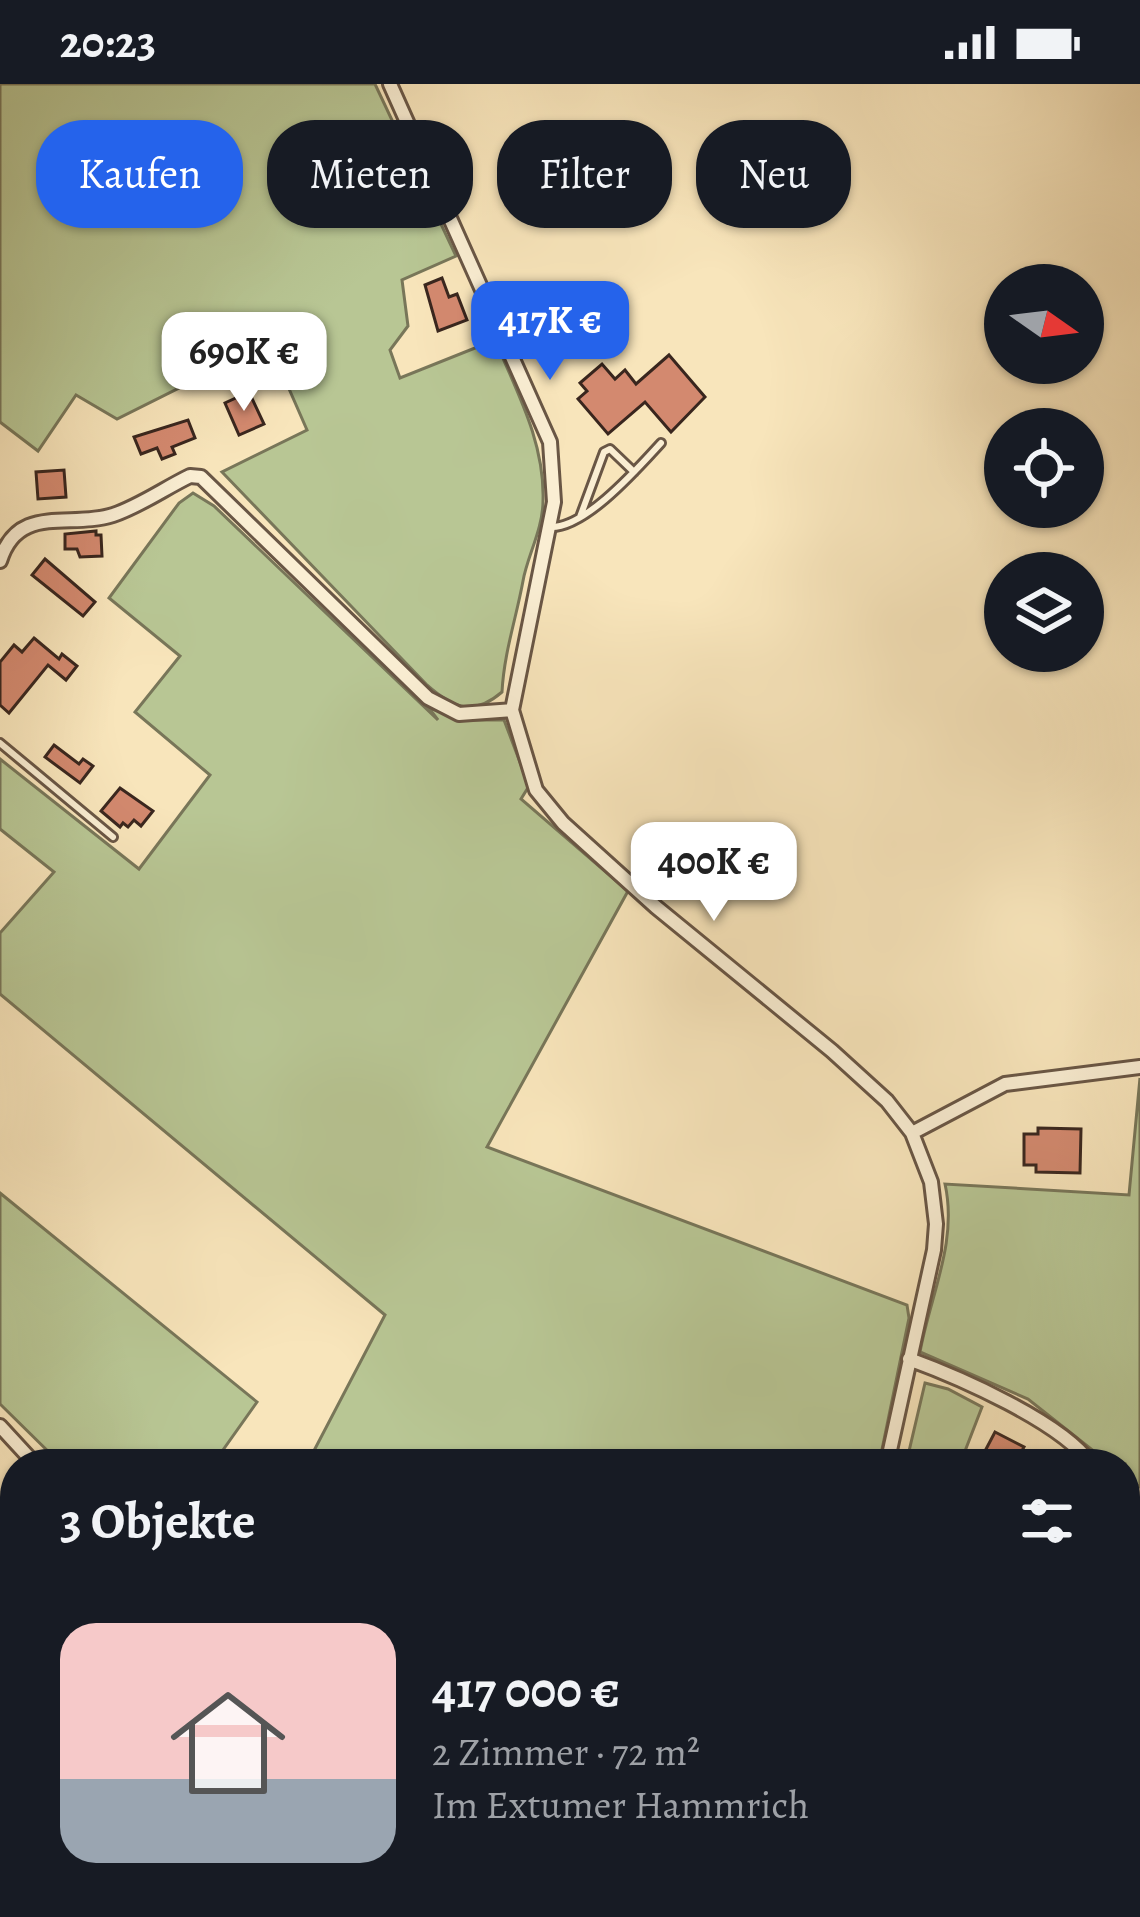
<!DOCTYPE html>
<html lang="de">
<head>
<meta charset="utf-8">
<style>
	:root { --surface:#171b24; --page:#242831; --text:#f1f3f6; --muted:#9ea1a6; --line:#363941; --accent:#2563eb }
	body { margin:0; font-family:Alegreya,serif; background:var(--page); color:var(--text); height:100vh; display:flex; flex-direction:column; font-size:45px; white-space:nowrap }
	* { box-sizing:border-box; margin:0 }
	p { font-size:39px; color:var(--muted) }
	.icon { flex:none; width:66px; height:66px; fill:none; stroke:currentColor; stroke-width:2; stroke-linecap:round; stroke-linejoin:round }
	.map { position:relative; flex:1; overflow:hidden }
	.drawer { position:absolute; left:0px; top:1365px; width:1140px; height:468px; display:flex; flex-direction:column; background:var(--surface); border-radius:48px 48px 0 0; box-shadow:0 3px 9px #0004 }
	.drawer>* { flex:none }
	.guide { position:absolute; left:36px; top:36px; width:1068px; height:108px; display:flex; gap:24px }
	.needle { width:78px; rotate:104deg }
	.buttons { position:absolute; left:984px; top:180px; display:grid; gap:24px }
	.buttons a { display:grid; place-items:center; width:120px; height:120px; border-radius:50%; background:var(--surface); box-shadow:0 3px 9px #0004; font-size:60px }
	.price { position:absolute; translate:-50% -102px; padding:0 27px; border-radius:24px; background:#fff; color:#222; font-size:39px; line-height:78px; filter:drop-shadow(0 3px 6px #0008) }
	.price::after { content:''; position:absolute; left:50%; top:72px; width:36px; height:27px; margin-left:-18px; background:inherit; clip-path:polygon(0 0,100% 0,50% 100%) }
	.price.on { background:var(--accent); color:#fff }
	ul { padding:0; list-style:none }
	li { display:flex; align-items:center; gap:36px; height:300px; padding:0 60px }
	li+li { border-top:3px solid var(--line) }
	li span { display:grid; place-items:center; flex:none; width:336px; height:240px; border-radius:36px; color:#555 }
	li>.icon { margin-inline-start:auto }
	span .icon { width:144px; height:144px; fill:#fffc; stroke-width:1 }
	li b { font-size:51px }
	h2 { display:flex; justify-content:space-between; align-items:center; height:144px; padding:0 60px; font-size:51px }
	.chip { padding:0 42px; border-radius:48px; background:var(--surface); box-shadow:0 3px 9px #0004; font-size:42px; line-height:108px }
	.chip.on { background:var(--accent); color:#fff }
	.status { display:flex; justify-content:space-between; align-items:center; height:84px; padding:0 60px; background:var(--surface); direction:ltr }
	.status svg { height:33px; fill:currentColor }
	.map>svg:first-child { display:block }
	.green { fill:#b8c694; stroke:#787659; stroke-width:3 }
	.building { fill:#d3896f; stroke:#39261e; stroke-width:3 }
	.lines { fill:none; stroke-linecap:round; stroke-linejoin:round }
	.lane-casing { stroke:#695645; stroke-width:12 }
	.street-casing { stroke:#695645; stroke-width:18 }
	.lane { stroke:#faeed3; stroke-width:6 }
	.street { stroke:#faeed3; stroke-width:12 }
</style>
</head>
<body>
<div class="status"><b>20:23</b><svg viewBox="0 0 49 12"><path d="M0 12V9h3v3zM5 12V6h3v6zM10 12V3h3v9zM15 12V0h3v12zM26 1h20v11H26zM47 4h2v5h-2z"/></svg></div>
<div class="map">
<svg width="1140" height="1833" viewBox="0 0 1140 1833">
	<rect width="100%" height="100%" fill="#f8e5bb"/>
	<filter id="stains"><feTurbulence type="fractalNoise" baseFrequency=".00167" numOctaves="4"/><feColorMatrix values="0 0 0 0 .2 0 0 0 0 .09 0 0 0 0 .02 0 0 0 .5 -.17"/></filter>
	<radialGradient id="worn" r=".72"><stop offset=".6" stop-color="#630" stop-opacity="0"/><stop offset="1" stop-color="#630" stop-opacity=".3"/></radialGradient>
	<path class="green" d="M0,0H375L456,172L402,196L408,242L390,266L400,294L495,256C517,308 545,359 543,417C543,445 527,473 523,497C516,535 504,569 502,608C473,633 453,624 426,600L222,388L307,346L269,259L117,335L76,311L38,367L0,338Z
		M193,409L214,422L438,636L428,623L460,636H504L529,702L521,715L628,807L487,1063L907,1221L909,1234L879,1380H307L385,1231L0,910V849L54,788L0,745V675L139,785L210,691L135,628L180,572L109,514L179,419Z
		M1140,994V1403L1125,1393V1380H1110L1028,1315L920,1268C930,1212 958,1158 945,1100L1129,1111Z
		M0,1109L257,1318L213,1380H61L0,1320Z
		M925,1299L948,1305L982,1323L960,1380H906Z"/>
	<path class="building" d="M442,194L449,213L457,210L467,236L438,247L425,201Z
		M669,271L705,313L671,348L645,318L608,350L578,315L587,307L580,299L602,280L615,295L625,286L636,300Z
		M249,308L264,340L239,351L225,319Z
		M188,336L195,354L172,363L175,370L162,375L157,364L141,370L134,353Z
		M64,386L66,413L38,415L36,388Z
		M96,447V451H101L102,472L80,473L77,465H65V450Z
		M45,475L95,518L83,532L32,491Z
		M34,554L59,575L62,570L77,582L66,596L48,581L9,629L0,621V578L14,561L22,568Z
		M54,661L79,680L83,675L93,682L80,699L45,673Z
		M120,704L153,727L141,742L134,736L128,743L123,739L120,743L101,727Z
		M1038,1044L1081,1045L1080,1089L1036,1088V1081H1024V1050H1038Z
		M995,1348L1024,1363L1015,1380H1004L984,1369Z
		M1125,1621L1140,1623V1694L1125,1692Z"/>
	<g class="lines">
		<g class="lane-casing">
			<path id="lane" d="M580,433L604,368L610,365L634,388
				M549,443C584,446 638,384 661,359
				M0,659L113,753"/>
		</g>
		<g class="street-casing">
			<path id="street" d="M390,0L550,358L554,418L512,626L536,706L563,739L656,823L832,967L887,1017L912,1049L931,1098L936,1140L934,1166L887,1380
				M0,477C18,419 70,445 113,431C140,422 165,404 190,392L201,393L428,614L459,630L512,626
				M912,1049L1005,1000L1140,983
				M909,1275C958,1293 1062,1338 1091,1380
				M0,1342L35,1380
				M537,1818L538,1833
				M863,1818L879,1833
				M1087,1818L1126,1833
				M1032,1833L1040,1818"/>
		</g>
		<use href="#lane" class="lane"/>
		<use href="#street" class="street"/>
	</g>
	<rect width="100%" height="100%" filter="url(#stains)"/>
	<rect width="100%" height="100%" fill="url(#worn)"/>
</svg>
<div class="buttons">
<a><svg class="needle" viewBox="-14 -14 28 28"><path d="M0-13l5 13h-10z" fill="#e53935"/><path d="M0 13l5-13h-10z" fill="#9ea1a6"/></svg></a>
<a><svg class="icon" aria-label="locate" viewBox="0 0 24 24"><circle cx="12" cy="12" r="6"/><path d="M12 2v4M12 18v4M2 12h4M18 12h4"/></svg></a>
<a><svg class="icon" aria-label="layers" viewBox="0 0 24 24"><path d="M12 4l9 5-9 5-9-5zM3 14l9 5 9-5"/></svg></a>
</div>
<b class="price on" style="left:550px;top:299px">417K €</b>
<b class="price" style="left:244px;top:330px">690K €</b>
<b class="price" style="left:714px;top:840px">400K €</b>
<div class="guide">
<a class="chip on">Kaufen</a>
<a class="chip">Mieten</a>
<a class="chip">Filter</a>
<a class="chip">Neu</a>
</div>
<section class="drawer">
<h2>3 Objekte<svg class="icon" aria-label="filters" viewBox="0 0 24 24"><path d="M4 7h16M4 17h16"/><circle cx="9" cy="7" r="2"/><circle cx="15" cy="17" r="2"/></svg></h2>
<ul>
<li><span style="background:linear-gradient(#f6c9c9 65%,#9aa5b1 0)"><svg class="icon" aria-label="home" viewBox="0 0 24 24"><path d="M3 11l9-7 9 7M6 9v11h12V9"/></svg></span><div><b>417 000 €</b><p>2 Zimmer · 72 m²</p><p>Im Extumer Hammrich</p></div></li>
</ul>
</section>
</div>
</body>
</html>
